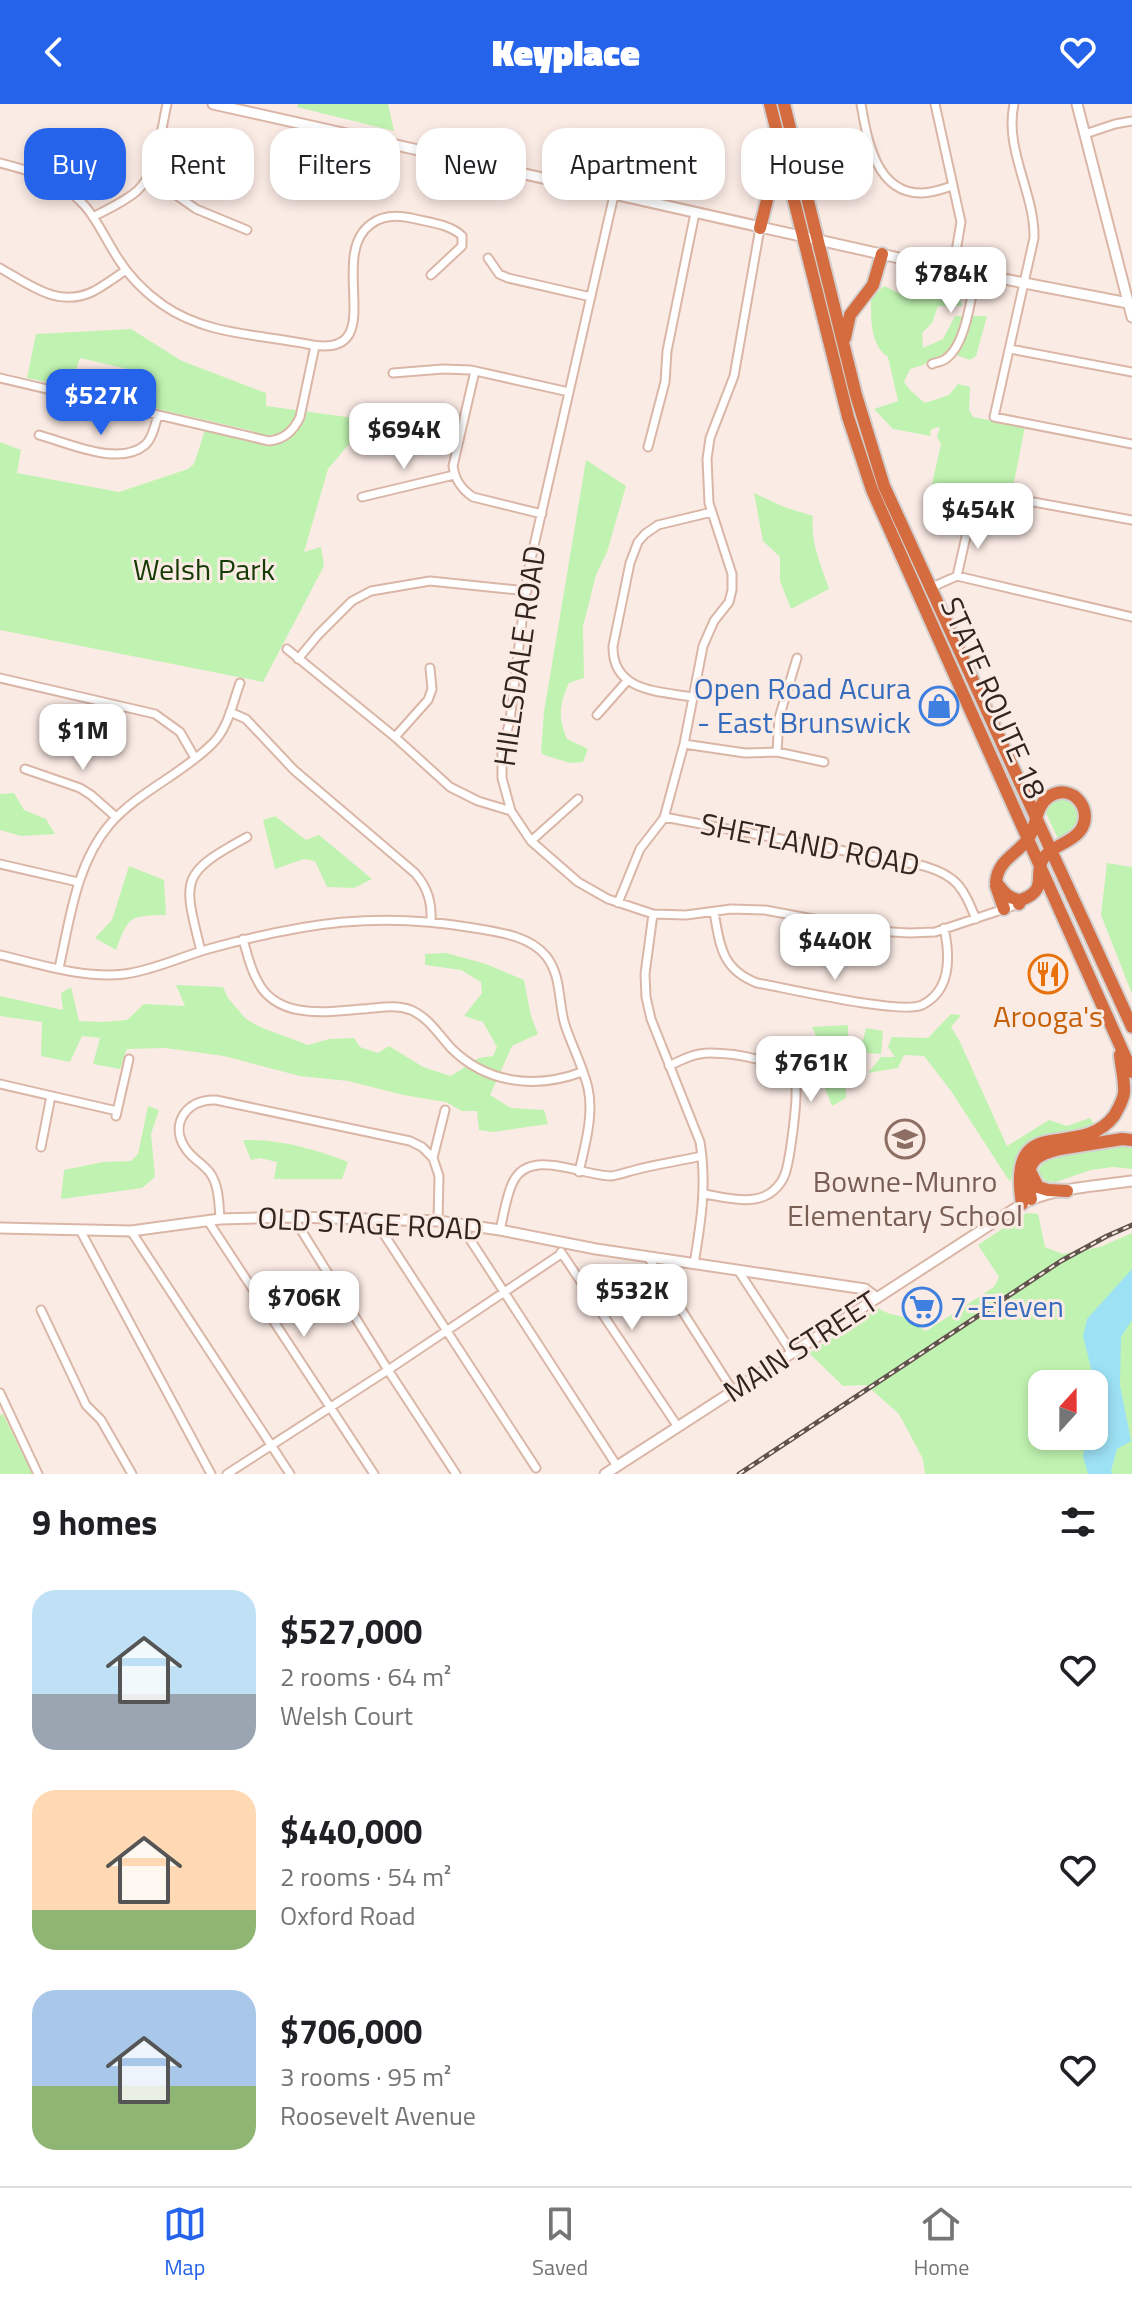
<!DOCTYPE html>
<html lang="en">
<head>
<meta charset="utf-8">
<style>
	:root { --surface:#fff; --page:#f6f6f6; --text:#202124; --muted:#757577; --line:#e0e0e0; --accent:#2563eb }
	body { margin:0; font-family:"Titillium Web",sans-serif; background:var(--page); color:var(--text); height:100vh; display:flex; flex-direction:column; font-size:30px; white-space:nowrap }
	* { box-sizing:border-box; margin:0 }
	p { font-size:26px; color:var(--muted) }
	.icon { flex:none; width:44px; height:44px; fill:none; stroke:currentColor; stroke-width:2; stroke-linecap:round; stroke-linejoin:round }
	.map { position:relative; height:1370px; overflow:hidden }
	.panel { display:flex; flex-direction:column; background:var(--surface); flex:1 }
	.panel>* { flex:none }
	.banner { position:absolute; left:24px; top:24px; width:1084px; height:72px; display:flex; gap:16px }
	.needle { width:52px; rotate:21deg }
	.controls { position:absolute; left:1028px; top:1266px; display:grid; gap:16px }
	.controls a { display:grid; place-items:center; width:80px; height:80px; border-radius:16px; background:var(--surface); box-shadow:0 4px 12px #0003; font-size:40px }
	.price { position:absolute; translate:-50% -68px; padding:0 18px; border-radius:16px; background:#fff; color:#222; font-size:26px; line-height:52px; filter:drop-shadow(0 2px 4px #0008) }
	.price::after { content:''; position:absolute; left:50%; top:48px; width:24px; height:18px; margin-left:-12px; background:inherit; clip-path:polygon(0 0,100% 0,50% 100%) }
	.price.on { background:var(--accent); color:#fff }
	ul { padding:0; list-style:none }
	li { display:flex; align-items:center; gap:24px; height:200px; padding:0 32px }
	li span { display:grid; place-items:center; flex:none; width:224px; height:160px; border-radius:24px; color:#555 }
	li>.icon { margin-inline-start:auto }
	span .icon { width:96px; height:96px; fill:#fffc; stroke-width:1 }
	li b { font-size:34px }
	h2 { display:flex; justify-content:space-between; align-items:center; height:96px; padding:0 32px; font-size:34px }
	.pill { padding:0 28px; border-radius:24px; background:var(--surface); box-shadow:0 4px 12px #0003; font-size:28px; line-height:72px }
	.pill.on { background:var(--accent); color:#fff }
	header { display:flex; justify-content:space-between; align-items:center; height:104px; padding:0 32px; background:var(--accent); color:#fff; font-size:36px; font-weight:800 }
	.tab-bar { display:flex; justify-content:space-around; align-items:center; height:112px; border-top:2px solid var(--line); background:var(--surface); font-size:22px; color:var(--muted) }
	.tab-bar a { display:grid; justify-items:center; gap:4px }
	.tab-bar .on { color:var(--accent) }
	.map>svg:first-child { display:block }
	.green { fill:#c0f3b1; fill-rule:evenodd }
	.water { fill:#9de1f5 }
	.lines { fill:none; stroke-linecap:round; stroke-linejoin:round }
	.street-casing { stroke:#dab6a7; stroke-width:11 }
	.secondary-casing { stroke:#dab6a7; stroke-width:13 }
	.highway-casing { stroke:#d2cfce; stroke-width:16 }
	.street { stroke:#fff; stroke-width:7 }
	.secondary { stroke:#fff; stroke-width:9 }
	.highway { stroke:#d56c40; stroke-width:12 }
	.rail-casing { stroke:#60524d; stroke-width:5 }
	.rail { stroke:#fbebe5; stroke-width:2; stroke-dasharray:6; stroke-linecap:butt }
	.labels { text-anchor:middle; stroke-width:6; stroke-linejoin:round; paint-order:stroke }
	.park-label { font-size:30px; fill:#153b05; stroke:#fbebe5 }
	.street-label { font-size:30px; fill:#32241f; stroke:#fbebe5 }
	.shop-label { font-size:30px; fill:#366cbe; stroke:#fbebe5; text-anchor:end }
	.food-label { font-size:30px; fill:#c56008; stroke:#fbebe5 }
	.education-label { font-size:30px; fill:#785e54; stroke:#fbebe5 }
</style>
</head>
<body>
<header><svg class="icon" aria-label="back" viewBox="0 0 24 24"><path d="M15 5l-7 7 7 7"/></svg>Keyplace<svg class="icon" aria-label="heart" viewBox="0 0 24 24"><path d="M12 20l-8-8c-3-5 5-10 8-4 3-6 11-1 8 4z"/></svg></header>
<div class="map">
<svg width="1132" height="1370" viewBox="0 0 1132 1370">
	<rect width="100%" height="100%" fill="#fbebe5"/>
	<path class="green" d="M298,0H388L394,27L297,3Z
		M884,182L909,194C927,188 942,189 960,194L962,202H938L932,219L922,229L923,244L943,235L955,212H987L976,252L970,256L948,248L923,261L910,265L904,278L911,287L925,299L949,291L958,280L970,283L969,306L973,313L1025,323L1010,398C995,416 978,417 957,412L955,417L937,414L931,422L924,416L941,340L937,333L940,323L934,324L930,327L931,332L893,325L874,305L898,297L888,253C870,241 871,215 871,194Z
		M131,225L182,257L266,289V302L398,320L413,330L360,327L328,365L304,448L321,443L324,462L263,578L0,526V338L21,346L17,369L119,388L188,365L194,360L206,323L252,333L253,327L135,300L141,268L80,254L70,283L27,274L36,230Z
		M586,356L626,382L607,448L596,471L583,523L584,574L569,579C559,601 558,613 567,635L588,645L583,658L570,659L544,651L541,648L544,608Z
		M754,389L784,403L813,412C810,438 821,461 829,485L791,505L780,477V453L763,437Z
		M14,689L24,706L46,715L55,730L21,732L0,726V690Z
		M1060,693L1074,697L1081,711L1073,727L1058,735L1045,707L1046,702Z
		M275,712L306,736L319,731L372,775L354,784L327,783L315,757L304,755L275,765L263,716Z
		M1107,759L1132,763V890L1101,811Z
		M129,762L164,776L166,811C130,812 129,811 116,846L95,834L112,816Z
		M446,849L486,860L524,876L531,912L538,930L512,942L490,991L511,1004L544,1006L548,1020L493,1028L479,1026L477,1007H462L446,998L403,991L348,977L300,972L224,952L165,944L127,945L120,965L93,960L100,934L82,932L70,958L41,952L42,918L0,912V892L63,906L61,889L71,883L79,917L104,918L127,916L144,900L185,902L176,881L223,883L228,894L246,915L260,923L308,941L329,935L354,934L360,943L378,949L389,942L423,963L451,972L479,954L493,952L497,943L483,918L464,912L482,889L481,878L461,866L425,861V850Z
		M951,910L961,911L951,923L959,936L1007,1042L1049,1016L1067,1022L1090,1014L1095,1021L1020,1051L1010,1078L951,987L924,952L904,951L898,964L868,969L881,953H895L888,943L892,933L928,934Z
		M848,921V933L863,937L866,924L883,927L881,950L844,947L846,994L832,1002L825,984L829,961L812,923Z
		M148,1002L159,1006L151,1030L155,1073L142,1084L61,1095L64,1066L103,1058L131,1057L138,1050Z
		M243,1036C279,1035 315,1045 348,1058L342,1075H274L277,1058L260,1054L251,1056Z
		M1126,1040L1132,1044V1065L1113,1063L1091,1066L1056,1078L1046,1077L1037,1068L1046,1055L1054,1050Z
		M1026,1109L1038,1110L1045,1143L1063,1150L1100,1143L1132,1129V1370H925L923,1355L899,1310L866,1281L843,1282L809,1249L878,1204C887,1210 893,1210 903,1213C911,1216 917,1223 926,1227L994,1183L999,1173L978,1141ZM1042,1280H1094V1332H1042Z
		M3,1310L33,1370H0V1311Z"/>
	<path class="water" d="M1132,1165V1216L1121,1233L1120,1281L1131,1337L1117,1345L1111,1367L1113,1370H1088L1083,1352L1087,1332H1094V1301L1097,1289L1083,1232L1087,1215Z"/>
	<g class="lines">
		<g class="street-casing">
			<path id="street" d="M861,0C867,35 876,90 922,89C932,89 943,85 952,82
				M935,0L961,118L953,165
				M1014,0C1004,46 1035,89 1034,134L994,313L1132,340
				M1085,30L1115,20L1132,17
				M0,59C32,67 62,76 85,102C97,116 104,132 114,148C126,169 143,187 163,201C206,231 257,230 307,240C393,258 325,153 371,120C383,111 397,111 411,114C427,118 450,120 462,132V142L431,171
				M149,72L196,105L247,126
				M614,91L528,468L510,616L502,647V674L511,707L531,737L578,778L608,795L653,810L686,811L731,805L765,806L877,827L909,829L935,828L1019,800
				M93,113C108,105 124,98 137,87C157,69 161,26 167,0
				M488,154L499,170L508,174L591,193
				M0,164C30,181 59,205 94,187C105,181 116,173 126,166
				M1010,245L1132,268
				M932,260C936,258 941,258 944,256C966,243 971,193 976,170
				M475,267L453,362C455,376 461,385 473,393L542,410
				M393,269L443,265L471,266L569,288
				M0,274L269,337C284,335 293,328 300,313L315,242
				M39,331C68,339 119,363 145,341C153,334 155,320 158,311
				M648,343L665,278L667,247L695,109
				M362,393L454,371
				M1017,395L1132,416
				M957,472L970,415
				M930,484L957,472L1132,513
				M287,545L395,633L450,683L478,697L511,707
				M298,555L318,531L352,497L371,487L430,477L527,487
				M0,574L155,610L180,628L195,654
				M692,593C659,587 612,588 613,542L630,459L638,438L645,430L658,421L712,408
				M230,608L246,615L294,666L415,769C428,784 432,799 431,818
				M597,611L627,577
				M395,633L428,596L432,585L430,564
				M684,640L745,649L777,648L824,658
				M777,648L779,614L797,554
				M25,665L80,684L91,691L116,713
				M664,713L924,762C958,772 963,784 976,815
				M531,737L578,695
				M0,760L78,778
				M618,799L640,745L664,714L684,640L703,542L714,517L729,498L732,486V470L709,399L707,355L710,334L734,272L760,124
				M714,808C720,841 721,865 757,879C786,884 901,911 922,901C952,886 950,851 944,824
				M653,810L645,870L646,893L651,915L700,1038C707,1081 701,1118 694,1160
				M243,835C247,849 250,864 257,876C276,916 326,908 362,905C379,904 395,900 411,906C429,914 438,930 451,944C487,980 536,985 582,968
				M201,847C183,775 179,770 247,733
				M0,851C40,860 83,875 125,870C155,866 182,852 212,844C304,819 378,807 474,824C499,828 530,832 546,852C562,872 558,899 565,921C572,942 583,963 588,984C594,1011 585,1041 579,1068
				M59,864C70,815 76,760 110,720C139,687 181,671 212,640C228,625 233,598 240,579
				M669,962C683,955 695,949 710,949C732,949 786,956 795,978C799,989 790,1056 785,1070C782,1079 774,1088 765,1092C747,1100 723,1093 704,1090
				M0,980L117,1007
				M116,1012L129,955
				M41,1043L51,992
				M293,1113L388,1266L456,1370
				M220,1115C219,1102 219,1084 212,1072C206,1061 193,1056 186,1045C168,1020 188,994 216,996L410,1037L422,1043L433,1054
				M374,1115L536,1364
				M208,1117L374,1370
				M438,1117L439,1072L433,1054L445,1006
				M460,1120L617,1362
				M80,1126L211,1370
				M500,1126C504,1110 506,1092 513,1078C530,1043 582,1072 611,1072C619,1071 627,1068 635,1066C657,1060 680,1057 702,1052
				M131,1127L290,1370
				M561,1148L678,1323
				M648,1153L733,1287
				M738,1166L792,1249
				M41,1206L86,1301L101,1316L132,1370
				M0,1289L38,1370
				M227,1370L388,1266L561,1150"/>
		</g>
		<g class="secondary-casing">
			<path id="secondary" d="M213,0L921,159L1128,199
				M1077,0L1132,213
				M0,1124L131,1127L220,1115L293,1113L438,1117L500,1126L596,1145L865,1185L877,1194
				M605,1370L1022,1100C1052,1084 1098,1082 1132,1077"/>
		</g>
		<g class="highway-casing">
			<path id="highway" d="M770,0L848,313L872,386L1132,968
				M784,0L856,291L884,382L1132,923
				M760,124L776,60L777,45
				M845,234L850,211L873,181L882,150
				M996,782L1004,805
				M1019,800L1021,796C1051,785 1031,769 1045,752C1054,741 1071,739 1080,727C1095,707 1073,678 1050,692C1034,702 1038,722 1028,735C1016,751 998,756 996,778C1004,788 1008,795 1021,796
				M1030,1067L1038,1083L1048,1086L1067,1087
				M1031,1095C1022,1055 1037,1048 1072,1043C1089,1040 1105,1038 1122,1035L1132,1036
				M1022,1100C1006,1004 1079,1058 1114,1012C1118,1005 1123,997 1124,989C1125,977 1121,963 1120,951"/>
		</g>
		<use href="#street" class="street"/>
		<use href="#secondary" class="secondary"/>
		<use href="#highway" class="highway"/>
		<g class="rail-casing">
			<path id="rail" d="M739,1370L1061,1157L1107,1132L1132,1121"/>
		</g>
		<use href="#rail" class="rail"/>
	</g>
	<defs>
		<g id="shop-ring" transform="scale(2)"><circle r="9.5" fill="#fbebe5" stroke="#3f7fe0" stroke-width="1.5"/><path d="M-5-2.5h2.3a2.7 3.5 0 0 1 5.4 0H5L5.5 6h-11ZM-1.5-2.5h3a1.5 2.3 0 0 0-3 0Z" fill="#3f7fe0"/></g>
		<g id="restaurant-ring" transform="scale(2)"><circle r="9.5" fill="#fbebe5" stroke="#e8710a" stroke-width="1.5"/><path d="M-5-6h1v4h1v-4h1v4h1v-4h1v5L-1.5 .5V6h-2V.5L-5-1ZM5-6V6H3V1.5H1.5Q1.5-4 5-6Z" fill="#e8710a"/></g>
		<g id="school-ring" transform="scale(2)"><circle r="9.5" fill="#fbebe5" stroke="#8d6e63" stroke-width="1.5"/><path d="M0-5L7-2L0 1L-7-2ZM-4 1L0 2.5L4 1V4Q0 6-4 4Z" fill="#8d6e63"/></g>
		<g id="supermarket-ring" transform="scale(2)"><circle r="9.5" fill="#fbebe5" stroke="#3f7fe0" stroke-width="1.5"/><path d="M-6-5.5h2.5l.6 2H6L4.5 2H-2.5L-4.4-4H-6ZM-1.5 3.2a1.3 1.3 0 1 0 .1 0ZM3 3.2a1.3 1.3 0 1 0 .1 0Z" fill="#3f7fe0"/></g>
	</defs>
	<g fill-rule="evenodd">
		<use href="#shop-ring" x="939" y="602"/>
		<use href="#restaurant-ring" x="1048" y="870"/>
		<use href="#school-ring" x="905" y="1035"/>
		<use href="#supermarket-ring" x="922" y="1203"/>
	</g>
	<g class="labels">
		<g class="park-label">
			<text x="204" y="476">Welsh Park</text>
		</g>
		<g class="street-label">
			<text transform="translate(520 552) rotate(-82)" y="10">HILLSDALE ROAD</text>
			<text transform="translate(993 594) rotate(66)" y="10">STATE ROUTE 18</text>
			<text transform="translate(810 741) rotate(11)" y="10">SHETLAND ROAD</text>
			<text transform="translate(370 1120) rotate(3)" y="10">OLD STAGE ROAD</text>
			<text transform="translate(801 1243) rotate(-33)" y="10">MAIN STREET</text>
		</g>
		<g class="shop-label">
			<text x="911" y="595">Open Road Acura<tspan x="911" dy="34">- East Brunswick</tspan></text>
			<text x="950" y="1213" text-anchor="start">7-Eleven</text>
		</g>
		<g class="food-label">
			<text x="1048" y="923">Arooga's</text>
		</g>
		<g class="education-label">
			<text x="905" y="1088">Bowne-Munro<tspan x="905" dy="34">Elementary School</tspan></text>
		</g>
	</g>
</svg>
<div class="controls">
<a><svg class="needle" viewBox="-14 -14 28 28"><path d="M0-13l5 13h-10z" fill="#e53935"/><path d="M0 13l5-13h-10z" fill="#757577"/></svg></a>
</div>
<b class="price" style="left:951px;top:211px">$784K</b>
<b class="price on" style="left:101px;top:333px">$527K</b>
<b class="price" style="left:404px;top:367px">$694K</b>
<b class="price" style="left:978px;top:447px">$454K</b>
<b class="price" style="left:83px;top:668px">$1M</b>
<b class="price" style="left:835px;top:878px">$440K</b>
<b class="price" style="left:811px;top:1000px">$761K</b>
<b class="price" style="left:632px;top:1228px">$532K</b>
<b class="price" style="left:304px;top:1235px">$706K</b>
<div class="banner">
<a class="pill on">Buy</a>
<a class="pill">Rent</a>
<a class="pill">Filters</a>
<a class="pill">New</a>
<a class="pill">Apartment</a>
<a class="pill">House</a>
</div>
</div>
<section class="panel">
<h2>9 homes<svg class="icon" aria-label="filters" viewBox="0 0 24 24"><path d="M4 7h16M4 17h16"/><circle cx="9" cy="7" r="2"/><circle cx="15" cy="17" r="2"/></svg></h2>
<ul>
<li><span style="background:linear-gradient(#bfe0f5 65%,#9aa5b1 0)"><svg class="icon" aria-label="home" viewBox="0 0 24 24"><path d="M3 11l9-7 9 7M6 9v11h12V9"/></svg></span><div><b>$527,000</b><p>2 rooms · 64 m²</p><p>Welsh Court</p></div><svg class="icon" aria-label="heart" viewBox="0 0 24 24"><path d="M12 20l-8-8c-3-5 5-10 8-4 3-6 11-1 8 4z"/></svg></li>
<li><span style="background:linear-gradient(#ffd9b3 75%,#8fb573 0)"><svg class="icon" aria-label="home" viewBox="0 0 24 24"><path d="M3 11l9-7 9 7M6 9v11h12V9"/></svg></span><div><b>$440,000</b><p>2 rooms · 54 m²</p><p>Oxford Road</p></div><svg class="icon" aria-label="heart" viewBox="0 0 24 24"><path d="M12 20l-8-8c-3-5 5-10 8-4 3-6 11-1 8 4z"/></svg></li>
<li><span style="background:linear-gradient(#a9c7e8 60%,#8fb573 0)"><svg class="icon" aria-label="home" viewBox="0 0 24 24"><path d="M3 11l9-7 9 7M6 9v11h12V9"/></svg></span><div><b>$706,000</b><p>3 rooms · 95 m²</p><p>Roosevelt Avenue</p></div><svg class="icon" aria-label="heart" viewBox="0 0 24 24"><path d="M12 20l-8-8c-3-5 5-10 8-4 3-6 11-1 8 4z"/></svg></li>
</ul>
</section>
<nav class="tab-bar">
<a class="on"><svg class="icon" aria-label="map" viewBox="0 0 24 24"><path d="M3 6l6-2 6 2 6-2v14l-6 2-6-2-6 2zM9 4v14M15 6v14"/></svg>Map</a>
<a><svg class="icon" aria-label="saved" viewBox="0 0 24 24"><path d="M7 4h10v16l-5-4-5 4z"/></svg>Saved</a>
<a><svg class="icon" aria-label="home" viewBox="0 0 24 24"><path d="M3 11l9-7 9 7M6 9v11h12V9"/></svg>Home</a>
</nav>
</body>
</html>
